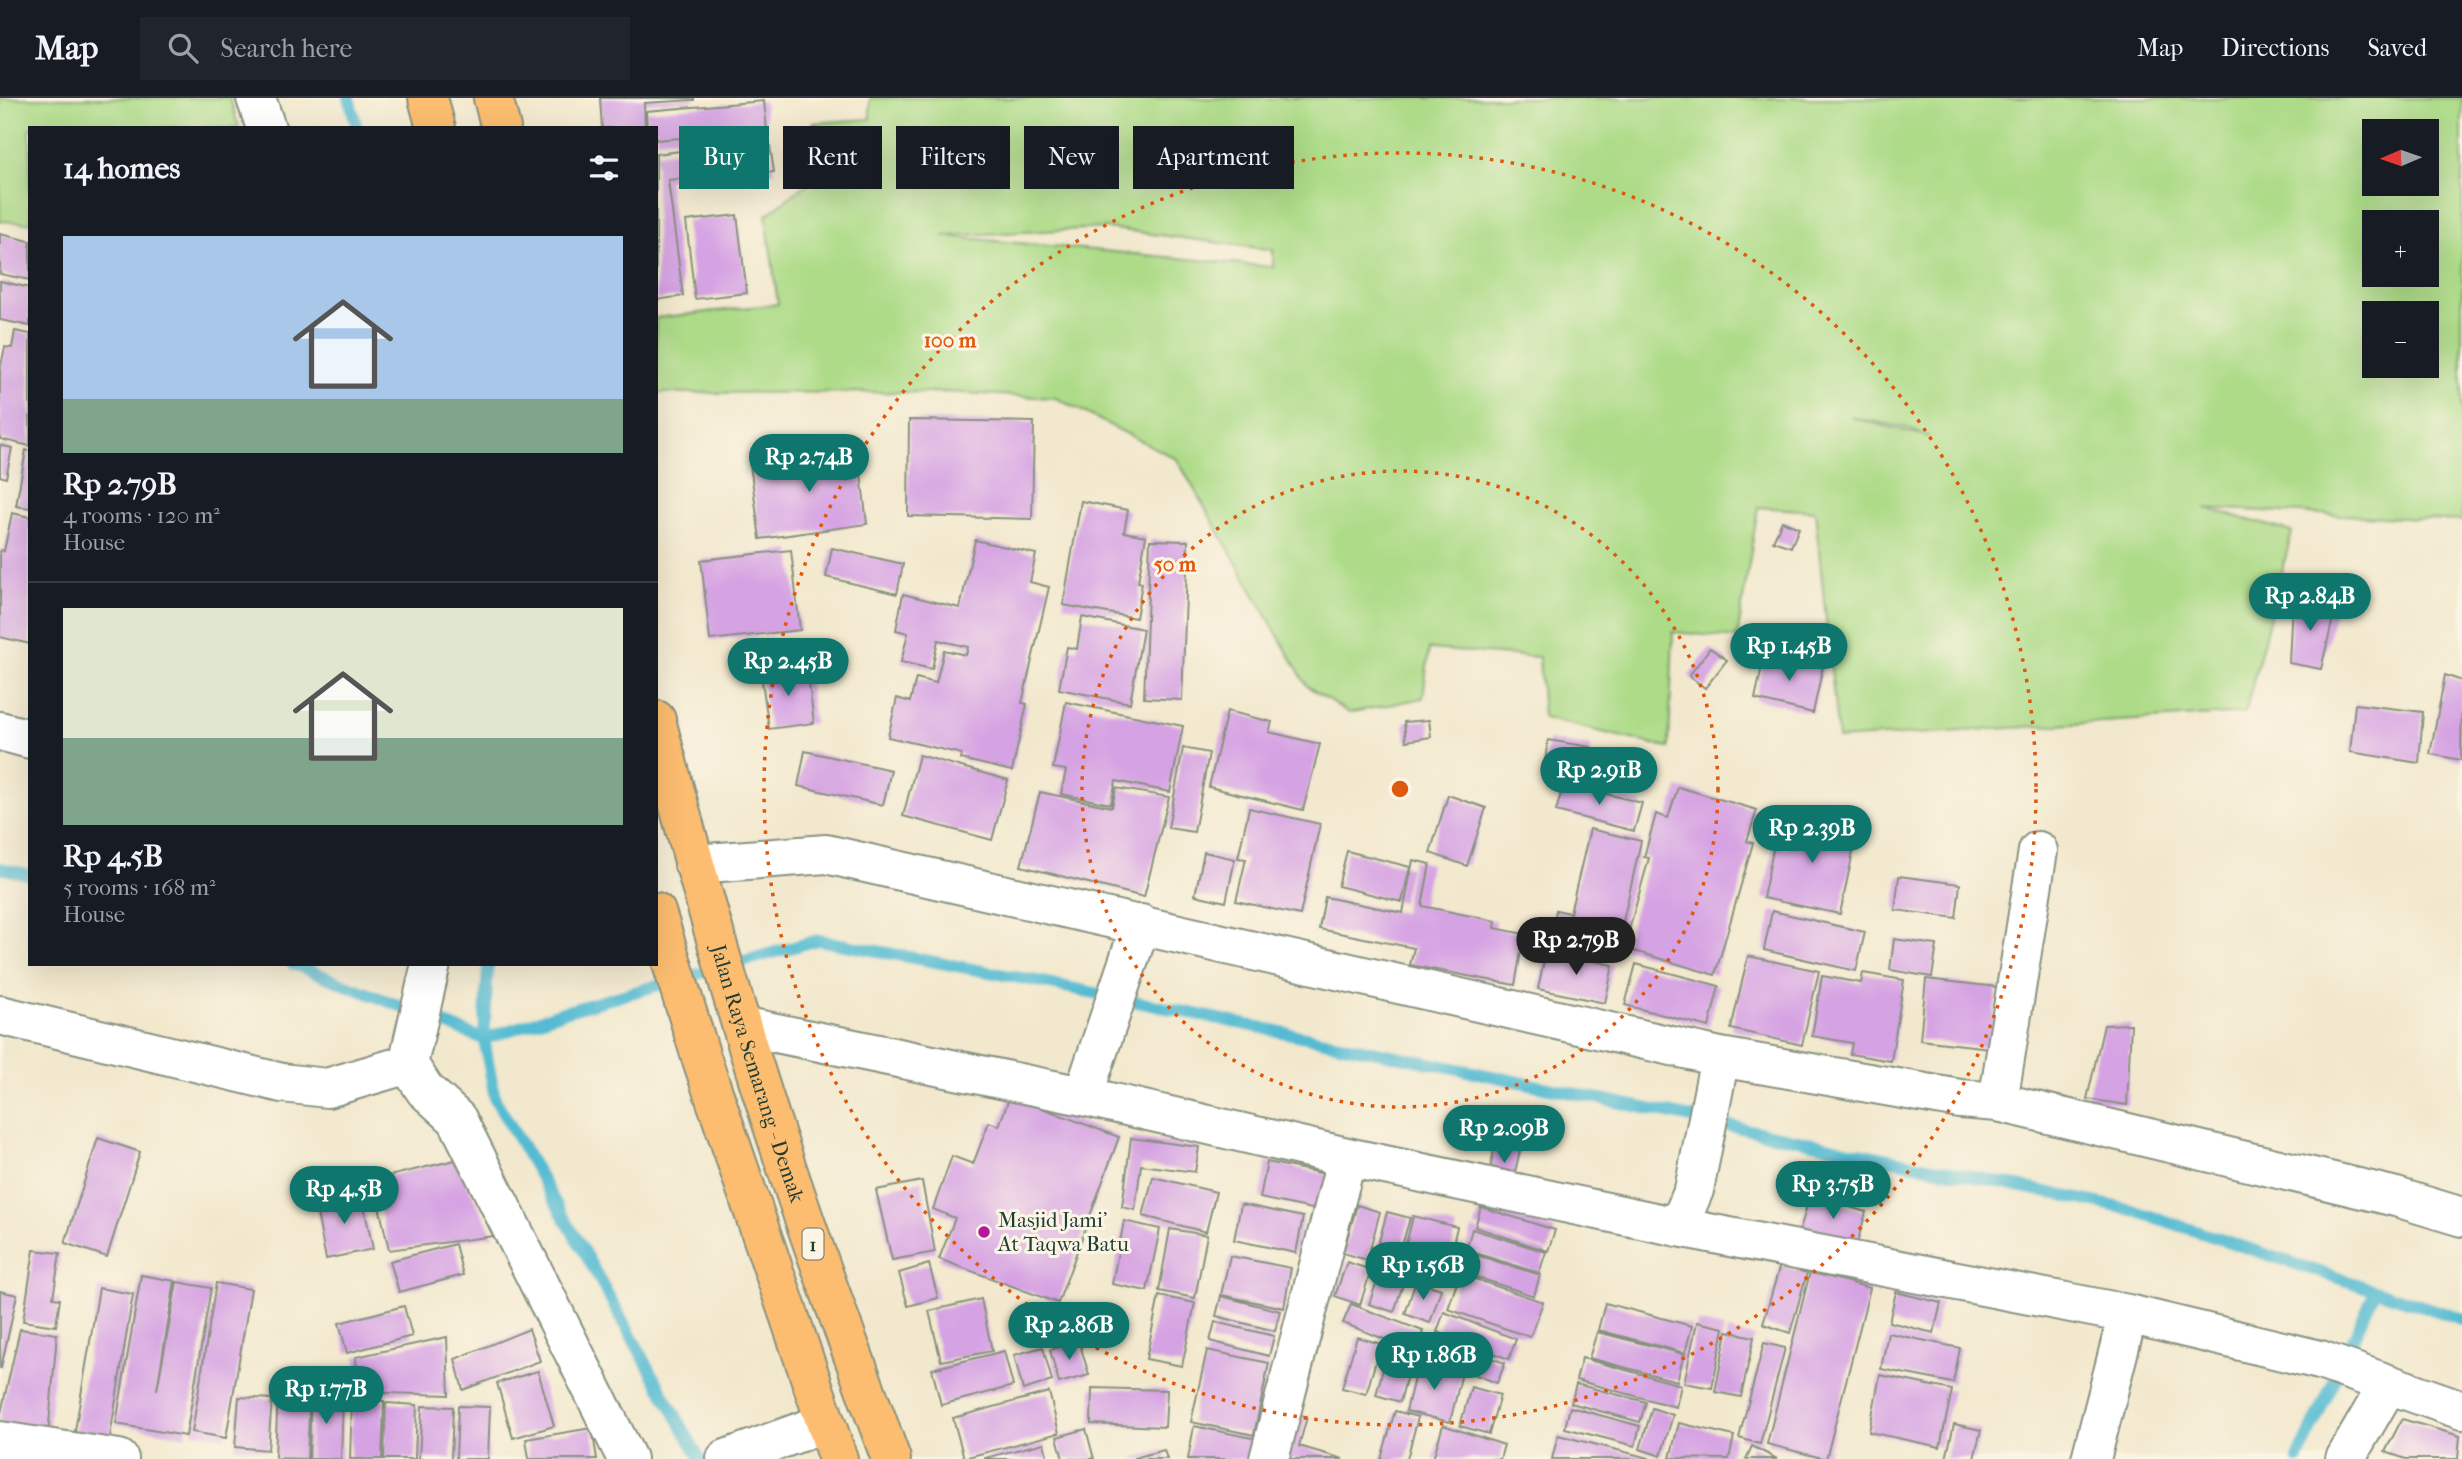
<!DOCTYPE html>
<html lang="en">
<head>
<meta charset="utf-8">
<style>
	:root { --surface:#171b24; --page:#20242c; --text:#f1f3f6; --muted:#9ea1a6; --line:#363941; --accent:#0f766e }
	body { margin:0; font-family:"IM FELL French Canon",serif; background:var(--page); color:var(--text); height:100vh; display:flex; flex-direction:column; font-size:26px; white-space:nowrap }
	* { box-sizing:border-box; margin:0 }
	p { font-size:23px; color:var(--muted) }
	.icon { flex:none; width:38px; height:38px; fill:none; stroke:currentColor; stroke-width:2; stroke-linecap:round; stroke-linejoin:round }
	.map { position:relative; flex:1; overflow:hidden }
	.sheet { position:absolute; left:28px; top:28px; width:630px; height:840px; display:flex; flex-direction:column; background:var(--surface); border-radius:0px; box-shadow:0 7px 28px #0002 }
	.sheet>* { flex:none }
	.guide { position:absolute; left:679px; top:28px; width:665px; height:63px; display:flex; gap:14px }
	.needle { width:46px; rotate:268deg }
	.buttons { position:absolute; left:2362px; top:21px; display:grid; gap:14px }
	.buttons a { display:grid; place-items:center; width:77px; height:77px; border-radius:0px; background:var(--surface); box-shadow:0 7px 28px #0002; font-size:35px }
	.price { position:absolute; translate:-50% -60px; padding:0 16px; border-radius:24px; background:var(--accent); color:#fff; font-size:23px; line-height:46px; filter:drop-shadow(0 2px 4px #0008) }
	.price::after { content:''; position:absolute; left:50%; top:42px; width:21px; height:16px; margin-left:-10px; background:inherit; clip-path:polygon(0 0,100% 0,50% 100%) }
	.price.on { background:#222; color:#fff }
	ul { padding:0; list-style:none }
	li { display:grid; align-content:center; gap:14px; height:371px; padding:0 35px }
	li+li { border-top:2px solid var(--line) }
	li span { display:grid; place-items:center; height:217px; border-radius:0px; color:#555 }
	li>.icon { margin-inline-start:auto }
	span .icon { width:126px; height:126px; fill:#fffc; stroke-width:1 }
	li b { font-size:30px }
	h2 { display:flex; justify-content:space-between; align-items:center; height:84px; padding:0 35px; font-size:30px }
	.pill { padding:0 24px; border-radius:0px; background:var(--surface); box-shadow:0 7px 28px #0002; font-size:24px; line-height:63px }
	.pill.on { background:var(--accent); color:#fff }
	header { display:flex; align-items:center; gap:42px; box-sizing:border-box; height:98px; padding:0 35px; background:var(--surface); border-bottom:2px solid var(--line) }
	header strong { font-size:33px }
	nav { display:flex; gap:38px; margin-inline-start:auto; font-size:24px }
	.search { width:490px; height:63px; background:var(--page); display:flex; align-items:center; gap:18px; box-sizing:border-box; padding:0 24px; border-radius:0px; color:var(--muted); font-size:26px }
	.map>svg:first-child { display:block }
	.green { fill:#addb88; stroke:#668c5e; stroke-width:2; fill-rule:evenodd }
	.lines { fill:none; stroke-linecap:round; stroke-linejoin:round }
	.stream { stroke:#54bbd2; stroke-width:12 }
	.building { fill:#d5a2e3 }
	.minor-casing { stroke:#889280; stroke-width:42 }
	.highway-casing { stroke:#889280; stroke-width:42 }
	.minor { stroke:#fff; stroke-width:38 }
	.highway { stroke:#fcbd6f; stroke-width:38 }
	.ring { fill:none; stroke:#de580e; stroke-width:3.5; stroke-dasharray:3.5 7 }
	.poi-dot { fill:#b5179e; stroke:#fcf5e5; stroke-width:2.5 }
	.labels { text-anchor:middle; stroke-width:6; stroke-linejoin:round; paint-order:stroke }
	.shield { fill:#fcf5e5; stroke:#617469; stroke-width:2 }
	.shield-label { font-size:19px; font-weight:bold; fill:#1f3d34 }
	.street-label { font-size:21px; fill:#1f3d34; stroke:#fcf5e5 }
	.poi-label { font-size:21px; fill:#1f3d34; stroke:#fcf5e5; text-anchor:start }
	.centre { fill:#de580e; stroke:#fcf5e5; stroke-width:3.5 }
	.ring-label { font-size:21px; text-anchor:middle; font-weight:bold; fill:#de580e; stroke:#fcf5e5; stroke-width:6; stroke-linejoin:round; paint-order:stroke }
</style>
</head>
<body>
<header>
<strong>Map</strong>
<div class="search"><svg class="icon" aria-label="search" viewBox="0 0 24 24"><circle cx="10" cy="10" r="6"/><path d="M15 15l6 6"/></svg>Search here</div>
<nav><a>Map</a><a>Directions</a><a>Saved</a></nav>
</header>
<div class="map">
<svg width="2462" height="1361" viewBox="0 0 2462 1361">
	<rect width="100%" height="100%" fill="#fcf5e5"/>
	<filter id="ink" filterUnits="userSpaceOnUse"><feTurbulence type="fractalNoise" baseFrequency=".0143" numOctaves="2"/><feDisplacementMap in="SourceGraphic" scale="14" xChannelSelector="R" yChannelSelector="G"/><feConvolveMatrix kernelMatrix="1 2 1 2 8 2 1 2 1" color-interpolation-filters="sRGB"/></filter>
	<filter id="wash" filterUnits="userSpaceOnUse"><feTurbulence type="fractalNoise" baseFrequency=".00686" numOctaves="4" result="noise"/><feDisplacementMap in="SourceGraphic" scale="28" xChannelSelector="R" yChannelSelector="G"/><feGaussianBlur stdDeviation="1.57" result="paint"/><feColorMatrix in="noise" values="0 0 0 0 0 0 0 0 0 0 0 0 0 0 0 0 0 1.4 0 .05"/><feComposite in="paint" operator="in"/></filter>
	<g filter="url(#wash)">
		<rect width="100%" height="100%" fill="#f2e8cd"/>
		<path class="green" d="M0,0H230L239,30H30V125L0,123Z
			M870,0H2462V423L2205,410L2292,434L2245,615L1838,641L1815,413L1758,409L1737,540L1673,534L1669,650L1543,620L1539,559L1429,551L1423,600L1349,615L1307,588L1177,361L1056,300L941,294L656,295V220L778,206L766,117L815,80L813,25L870,21ZM2427,33V86H2375V33ZM2427,124V177H2375V124ZM1106,130L1273,152V169L943,138ZM2375,215H2427V268H2375ZM1852,319L1907,330L1929,339L1852,320Z"/>
		<g class="lines">
			<path class="stream" d="M349,0L357,30
				M0,770L30,777
				M293,866L484,941L488,866
				M700,1361L587,1159L495,1001L484,941L560,915L818,842L1042,884L2132,1112L2462,1221
				M2298,1361L2375,1193"/>
		</g>
		<g id="blocks">
			<path class="building" d="M600,0H694V2L644,5L645,30H602Z
				M764,3L767,33L656,42V30H647L646,13Z
				M769,41L774,74L706,84L701,51Z
				M689,52L693,79L668,82L683,198L656,202V56Z
				M737,117L747,195L695,201L686,123Z
				M0,136L30,143V182L0,176Z
				M0,183L30,190V228L0,222Z
				M15,233L30,236V348L0,341V272L5,249L12,250Z
				M909,322L1034,324L1032,421L908,418Z
				M0,347L12,350L6,380L0,378Z
				M858,351L867,426L760,441L750,366Z
				M26,352L30,353V410L16,408Z
				M1081,403L1128,412L1124,434L1146,438L1138,484L1142,485L1136,520L1063,507Z
				M12,415L30,419V546L0,539V452L4,453Z
				M1782,423L1799,430L1791,449L1773,443Z
				M975,442L1036,456L1030,484L1049,489L1022,605L1027,606L1012,673L961,661L962,656L888,639L897,600L910,604L916,580L936,585L944,552L966,557L968,549L938,542L932,571L901,564L908,535L896,532L903,496L960,510Z
				M1150,442L1188,443L1182,602L1144,600Z
				M832,450L903,466L897,496L826,479Z
				M791,452L800,532L710,542L701,462Z
				M2292,503L2336,508L2321,571L2289,565Z
				M1082,519L1143,531L1130,605L1059,591L1067,549L1077,551Z
				M1710,550L1727,562L1705,590L1689,578Z
				M1765,555L1823,568L1813,615L1755,601Z
				M807,570L814,625L769,631L761,576Z
				M2445,577L2462,583L2461,662L2430,656Z
				M1066,604L1183,628L1170,694L1116,683L1111,706L1061,696L1066,672L1053,670Z
				M2355,606L2423,614L2419,665L2350,654Z
				M1227,613L1272,624L1269,634L1320,646L1303,712L1209,689Z
				M1429,622L1431,639L1406,643L1404,624Z
				M1548,642L1591,649L1587,670L1545,663Z
				M1183,650L1209,655L1194,734L1168,730Z
				M805,653L891,672L883,707L798,688Z
				M919,657L1008,682L992,742L903,718Z
				M1564,685L1642,705L1634,733L1556,713Z
				M1678,689L1757,712L1747,743L1753,745L1715,877L1624,850L1649,760L1644,759L1656,716L1668,720Z
				M1116,690L1169,699L1144,799L1021,768L1040,694L1112,709Z
				M1448,697L1486,710L1467,768L1430,755Z
				M1249,710L1320,726L1300,817L1236,803L1246,761L1238,760Z
				M1794,717L1858,730L1840,816L1763,800L1774,747L1787,750Z
				M1590,731L1641,743L1622,828L1609,825L1602,856L1550,843L1556,812L1570,815Z
				M1347,753L1410,769L1402,804L1338,788Z
				M1204,754L1235,761L1226,804L1195,797Z
				M1413,762L1430,766L1422,808L1496,823L1495,830L1524,836L1515,887L1410,867L1414,850L1319,831L1325,799L1403,815Z
				M1899,778L1960,786L1956,820L1895,812Z
				M1772,813L1865,834L1856,873L1764,852Z
				M1894,841L1937,847L1932,879L1890,872Z
				M1546,853L1613,867L1605,905L1538,891Z
				M1748,858L1819,873L1802,947L1731,931Z
				M1636,866L1719,888L1709,929L1625,907Z
				M1863,875L1904,882L1891,963L1850,956L1852,945L1812,938L1822,878L1861,885Z
				M1926,881L1997,889L1990,950L1920,942Z
				M2131,926L2127,1007L2087,1001L2104,927Z
				M1010,998L1119,1039L1058,1205L939,1161L955,1120L933,1111L952,1058L973,1066L989,1024L999,1028Z
				M98,1040L140,1054L107,1159L65,1145Z
				M1131,1040L1199,1049L1195,1074L1141,1067L1135,1112L1122,1109Z
				M1495,1046L1520,1052L1512,1088L1488,1083Z
				M455,1062L494,1138L389,1152L373,1082Z
				M1267,1064L1330,1077L1322,1113L1260,1100Z
				M1153,1079L1216,1094L1206,1134L1143,1118Z
				M922,1083L935,1154L892,1162L876,1092Z
				M361,1095L373,1151L326,1161L315,1105Z
				M1810,1097L1866,1114L1856,1149L1800,1132Z
				M1241,1106L1303,1119L1296,1155L1234,1142Z
				M1357,1107L1380,1114L1367,1162L1343,1155Z
				M1481,1109L1555,1132L1548,1153L1475,1129Z
				M1387,1114L1410,1120L1396,1168L1374,1162Z
				M1413,1118L1457,1129L1444,1182L1400,1171Z
				M1124,1123L1160,1131L1147,1193L1112,1186Z
				M1170,1131L1207,1137L1195,1200L1159,1193Z
				M1472,1131L1546,1154L1539,1175L1466,1152Z
				M455,1146L463,1177L399,1194L390,1163Z
				M34,1152L60,1155L53,1200L60,1201L56,1228L23,1223Z
				M1467,1154L1540,1177L1534,1198L1461,1174Z
				M1230,1158L1291,1170L1284,1210L1221,1197Z
				M1347,1164L1371,1172L1360,1207L1335,1198Z
				M929,1166L938,1200L908,1208L899,1175Z
				M1780,1167L1807,1175L1790,1235L1763,1226Z
				M1381,1172L1405,1180L1394,1214L1369,1206Z
				M1810,1174L1870,1190L1826,1361L1767,1346Z
				M1460,1176L1543,1204L1530,1239L1448,1211Z
				M141,1177L175,1183L157,1292L177,1184L211,1190L186,1338L116,1326Z
				M1416,1183L1441,1191L1430,1225L1405,1216Z
				M216,1185L251,1191L226,1340L192,1334Z
				M99,1190L133,1196L109,1345L74,1339Z
				M0,1193L17,1197L1,1270H0Z
				M1896,1194L1941,1205L1934,1235L1889,1224Z
				M1159,1198L1195,1205L1182,1268L1146,1261Z
				M1221,1198L1280,1213L1275,1233L1216,1218Z
				M981,1201L992,1253L941,1263L929,1213Z
				M1605,1205L1692,1228L1685,1255L1598,1232Z
				M1351,1206L1423,1233L1415,1253L1343,1225Z
				M404,1208L412,1238L347,1255L339,1225Z
				M1444,1214L1516,1241L1509,1261L1437,1234Z
				M1215,1224L1274,1238L1269,1258L1210,1243Z
				M1697,1224L1724,1230L1712,1290L1684,1285Z
				M20,1231L57,1236L48,1338L0,1328V1319Z
				M529,1231L540,1263L463,1292L455,1261Z
				M1727,1233L1754,1239L1741,1299L1715,1294Z
				M1597,1234L1684,1256L1677,1283L1589,1260Z
				M1888,1235L1960,1250L1953,1285L1881,1271Z
				M1432,1238L1505,1265L1497,1285L1425,1258Z
				M447,1239L449,1297L358,1294L356,1259Z
				M1357,1239L1381,1246L1366,1296L1342,1290Z
				M1079,1243L1089,1277L1059,1285L1050,1252Z
				M1764,1245L1785,1250L1760,1346L1739,1340Z
				M1043,1249L1052,1283L1023,1292L1014,1257Z
				M1389,1249L1413,1255L1400,1304L1376,1297Z
				M1207,1252L1269,1265L1254,1337L1191,1324Z
				M1004,1253L1013,1288L941,1307L932,1271Z
				M1582,1260L1681,1287L1676,1309L1576,1282Z
				M1418,1264L1462,1275L1450,1324L1406,1313Z
				M538,1273L554,1328L513,1340L497,1285Z
				M1880,1277L1952,1292L1940,1349L1869,1334Z
				M1576,1286L1646,1304L1640,1324L1571,1305Z
				M1471,1289L1500,1297L1489,1336L1460,1328Z
				M1092,1290L1167,1292L1165,1329L1091,1326Z
				M278,1293L310,1295L307,1361L275,1360Z
				M1049,1294L1059,1335L964,1360L953,1320Z
				M311,1295L343,1296L341,1361H309Z
				M239,1299L272,1301L268,1352L235,1349Z
				M352,1302L384,1303L382,1361H350Z
				M386,1305L417,1307L415,1361H384Z
				M422,1308L453,1309L451,1361H419Z
				M458,1308L490,1309L488,1361H456Z
				M1570,1309L1640,1328L1635,1348L1565,1330Z
				M1652,1310L1673,1317L1661,1358L1640,1351Z
				M1287,1313L1307,1319L1299,1348L1343,1361H1273Z
				M1395,1313L1418,1319L1407,1361H1381Z
				M2402,1321L2460,1338L2458,1361H2406L2385,1354Z
				M1679,1325L1734,1338L1729,1361L1670,1360Z
				M1954,1326L1981,1332L1974,1361H1946Z
				M1443,1327L1504,1347L1500,1361H1433Z
				M1194,1328L1257,1341L1253,1361H1188Z
				M592,1330L597,1361H529L526,1341Z
				M1086,1331L1094,1361H1063L1057,1339Z
				M1558,1337L1649,1360V1361H1552Z
				M1044,1345L1048,1361H985V1360Z
				M1752,1348L1777,1361H1746Z
				M1164,1352L1167,1361H1134V1360Z"/>
		</g>
	</g>
	<g filter="url(#ink)">
		<use href="#blocks" fill-opacity="0" stroke="#889280" stroke-width="2"/>
		<g class="lines">
			<g class="minor-casing">
				<path id="minor" d="M256,0L266,30
					M0,633L30,641
					M694,766L826,756L1720,959L1960,1001L1998,1004L2396,1099L2462,1119
					M431,866L408,966L425,992L457,1021L627,1361
					M0,917L282,985L327,990L408,966
					M742,928L1083,998L1347,1059L1678,1129L2128,1216L2320,1262L2462,1312
					M1083,998L1141,826
					M1998,1004L2038,753
					M1678,1129L1694,1092L1720,959
					M0,1343L119,1361
					M726,1361L825,1325
					M1269,1361L1347,1059
					M2091,1361L2128,1216
					M2345,1361L2388,1287"/>
			</g>
			<g class="highway-casing">
				<g id="highway">
					<path d="M428,0L436,30"/>
					<path d="M493,0L501,30"/>
					<path id="s1" d="M656,622C699,785 744,947 799,1106C828,1191 860,1276 891,1361"/>
					<path d="M656,814L701,959L838,1361"/>
				</g>
			</g>
			<use href="#minor" class="minor"/>
			<use href="#highway" class="highway"/>
		</g>
	</g>
	<g class="ring">
		<circle cx="1400" cy="691" r="318"/>
		<circle cx="1400" cy="691" r="636"/>
	</g>
	<circle class="poi-dot" cx="984" cy="1134" r="7"/>
	<g class="labels">
		<rect class="shield" x="802.5" y="1130.5" width="21" height="31" rx="5"/>
		<g class="shield-label">
			<text x="813" y="1153">1</text>
		</g>
		<g class="street-label">
			<text dy="7" stroke="none"><textPath href="#s1" startOffset="368">Jalan Raya Semarang - Demak</textPath></text>
		</g>
		<g class="poi-label">
			<text x="998" y="1129">Masjid Jami'<tspan x="998" dy="24">At Taqwa Batu</tspan></text>
		</g>
	</g>
	<circle cx="1400" cy="691" r="10" class="centre"/>
	<g class="ring-label">
		<text x="950" y="249">100 m</text>
		<text x="1175" y="473">50 m</text>
	</g>
</svg>
<div class="buttons">
<a><svg class="needle" viewBox="-14 -14 28 28"><path d="M0-13l5 13h-10z" fill="#e53935"/><path d="M0 13l5-13h-10z" fill="#9ea1a6"/></svg></a>
<a>+</a>
<a>−</a>
</div>
<b class="price" style="left:809px;top:396px">Rp 2.74B</b>
<b class="price" style="left:2310px;top:535px">Rp 2.84B</b>
<b class="price" style="left:1789px;top:585px">Rp 1.45B</b>
<b class="price" style="left:788px;top:600px">Rp 2.45B</b>
<b class="price" style="left:1599px;top:709px">Rp 2.91B</b>
<b class="price" style="left:1812px;top:767px">Rp 2.39B</b>
<b class="price on" style="left:1576px;top:879px">Rp 2.79B</b>
<b class="price" style="left:1504px;top:1067px">Rp 2.09B</b>
<b class="price" style="left:1833px;top:1123px">Rp 3.75B</b>
<b class="price" style="left:344px;top:1128px">Rp 4.5B</b>
<b class="price" style="left:1423px;top:1204px">Rp 1.56B</b>
<b class="price" style="left:1069px;top:1264px">Rp 2.86B</b>
<b class="price" style="left:1434px;top:1294px">Rp 1.86B</b>
<b class="price" style="left:326px;top:1328px">Rp 1.77B</b>
<div class="guide">
<a class="pill on">Buy</a>
<a class="pill">Rent</a>
<a class="pill">Filters</a>
<a class="pill">New</a>
<a class="pill">Apartment</a>
</div>
<section class="sheet">
<h2>14 homes<svg class="icon" aria-label="filters" viewBox="0 0 24 24"><path d="M4 7h16M4 17h16"/><circle cx="9" cy="7" r="2"/><circle cx="15" cy="17" r="2"/></svg></h2>
<ul>
<li><span style="background:linear-gradient(#a9c7e8 75%,#7fa58c 0)"><svg class="icon" aria-label="home" viewBox="0 0 24 24"><path d="M3 11l9-7 9 7M6 9v11h12V9"/></svg></span><div><b>Rp 2.79B</b><p>4 rooms · 120 m²</p><p>House</p></div></li>
<li><span style="background:linear-gradient(#dfe7d0 60%,#7fa58c 0)"><svg class="icon" aria-label="home" viewBox="0 0 24 24"><path d="M3 11l9-7 9 7M6 9v11h12V9"/></svg></span><div><b>Rp 4.5B</b><p>5 rooms · 168 m²</p><p>House</p></div></li>
</ul>
</section>
</div>
</body>
</html>
